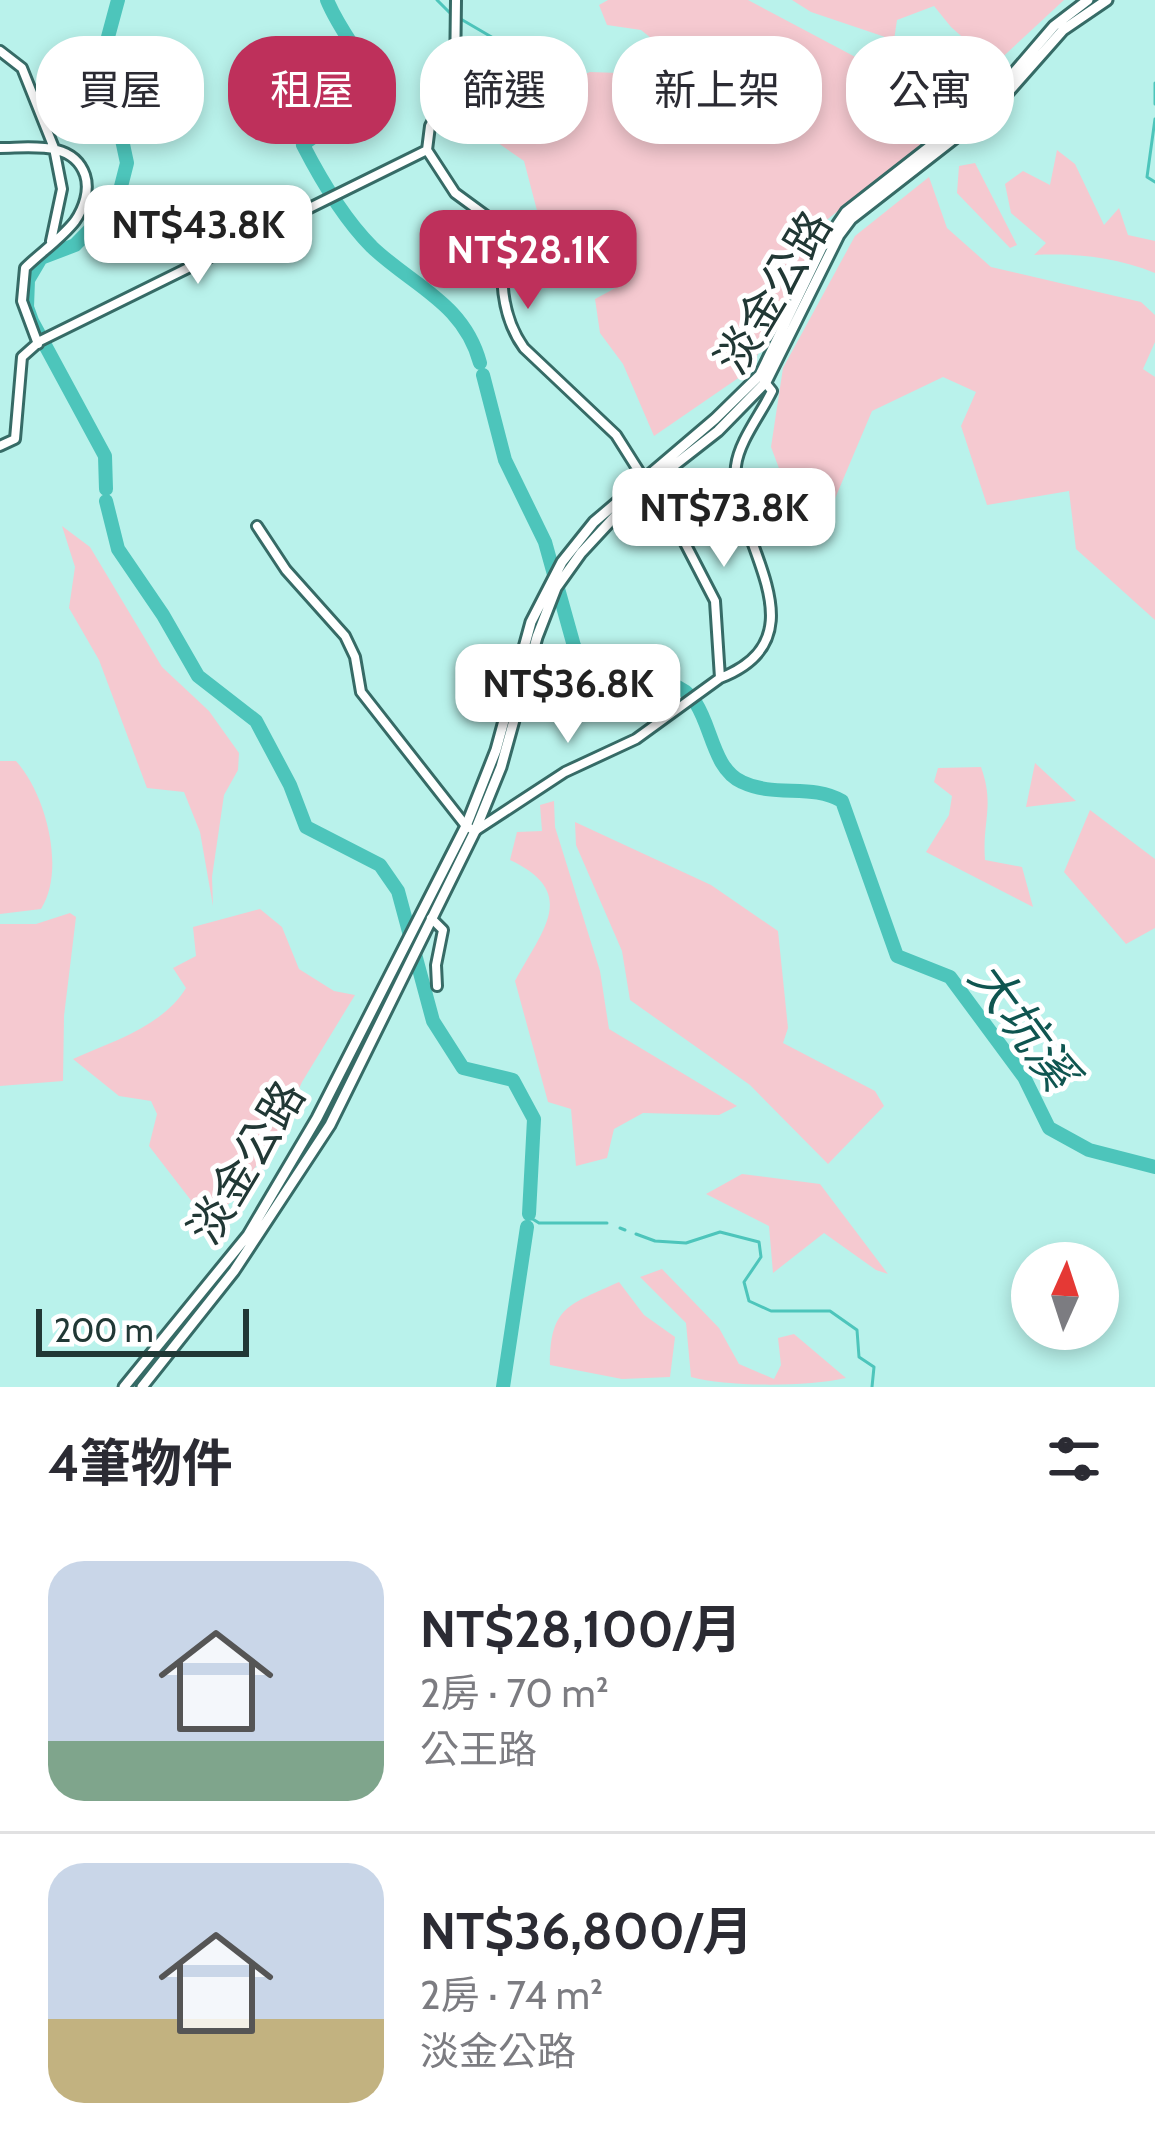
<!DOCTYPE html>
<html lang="zh-TW">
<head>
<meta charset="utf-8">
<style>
	:root { --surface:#fff; --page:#f2f2f3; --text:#2b2b33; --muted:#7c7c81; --line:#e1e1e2; --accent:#be305b }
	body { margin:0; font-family:Cabin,"Noto Sans TC",sans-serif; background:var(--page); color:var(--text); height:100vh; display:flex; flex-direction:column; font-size:45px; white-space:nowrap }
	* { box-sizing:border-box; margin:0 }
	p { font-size:39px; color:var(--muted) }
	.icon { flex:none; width:66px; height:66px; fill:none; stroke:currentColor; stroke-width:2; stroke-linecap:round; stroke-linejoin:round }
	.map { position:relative; height:1387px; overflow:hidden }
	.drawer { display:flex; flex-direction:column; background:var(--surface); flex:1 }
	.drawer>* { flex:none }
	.banner { position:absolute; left:36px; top:36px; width:1083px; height:108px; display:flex; gap:24px }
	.needle { width:78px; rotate:3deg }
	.fabs { position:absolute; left:1011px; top:1242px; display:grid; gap:24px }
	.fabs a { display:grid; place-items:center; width:108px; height:108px; border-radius:50%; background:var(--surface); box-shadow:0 6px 18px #0003; font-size:60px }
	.scale { position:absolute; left:36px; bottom:30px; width:213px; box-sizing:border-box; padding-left:12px; border:6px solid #213835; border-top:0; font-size:33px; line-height:42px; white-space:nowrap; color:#213835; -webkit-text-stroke:9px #fff; paint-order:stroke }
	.price { position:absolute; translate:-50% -102px; padding:0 27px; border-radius:24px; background:#fff; color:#222; font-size:39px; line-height:78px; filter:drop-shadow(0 3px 6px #0008) }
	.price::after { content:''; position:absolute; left:50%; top:72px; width:36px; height:27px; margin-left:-18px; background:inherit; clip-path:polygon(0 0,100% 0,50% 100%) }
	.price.selected { background:var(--accent); color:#fff }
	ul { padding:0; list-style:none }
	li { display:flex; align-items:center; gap:36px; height:300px; padding:0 48px }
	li+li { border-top:3px solid var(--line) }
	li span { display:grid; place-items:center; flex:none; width:336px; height:240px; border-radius:36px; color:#555 }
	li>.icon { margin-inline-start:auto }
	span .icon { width:144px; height:144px; fill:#fffc; stroke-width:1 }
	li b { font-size:51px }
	h2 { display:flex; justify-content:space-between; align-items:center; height:144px; padding:0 48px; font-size:51px }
	.tag { padding:0 42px; border-radius:48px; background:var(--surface); box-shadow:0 6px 18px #0003; font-size:42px; line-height:108px }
	.tag.selected { background:var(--accent); color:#fff }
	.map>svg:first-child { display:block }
	.green { fill:#f5c9d0 }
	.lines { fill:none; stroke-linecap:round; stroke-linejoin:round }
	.stream { stroke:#4dc5bb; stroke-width:3 }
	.river { stroke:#4dc5bb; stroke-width:14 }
	.minor-casing { stroke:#366b66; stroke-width:14 }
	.major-casing { stroke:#366b66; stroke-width:15 }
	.minor { stroke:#fff; stroke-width:8 }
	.major { stroke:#fff; stroke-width:9 }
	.labels { text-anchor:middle; stroke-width:10; stroke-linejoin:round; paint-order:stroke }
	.street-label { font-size:45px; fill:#213835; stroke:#fff }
	.water-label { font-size:48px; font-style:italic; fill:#0f5550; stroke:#fff }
</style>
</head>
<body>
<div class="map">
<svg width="1155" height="1387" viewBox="0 0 1155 1387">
	<rect width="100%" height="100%" fill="#b9f2eb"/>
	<path class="green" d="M608,0H748L912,87L921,146L824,222L750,370L654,436L623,364L600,333L595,299L621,285L609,264L545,241L524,161L482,132L501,107L590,72L649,74L696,111L695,73L641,30L607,25L599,5Z
		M792,0H1064L994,65L951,27L934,6L897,20L894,40L811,12Z
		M1057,150L1075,164L1104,225L1119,208L1128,235L1155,241V273C1116,257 1076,253 1034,255L1046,243L1011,213L1005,184L1023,171L1050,185Z
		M975,163L1017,245L1010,248L957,193L959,166Z
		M929,177L947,228L991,267L1141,302L1155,315V342L1143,369L1155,377V620L1076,549L1069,491L987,505L961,426L976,392L943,377L872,411L831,508L783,479L771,447L783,368L855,236Z
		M62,526L90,547L162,667L209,711L239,753L238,770L224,795L212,877L213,906L200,832L184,792L147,788L99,660L69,608L75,567Z
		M0,761H16C46,794 66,870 41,909L0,914Z
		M1035,763L1076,801L1026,807Z
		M981,767C995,806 982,821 985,860L1022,867L1033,907L926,852L949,815L952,796L934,782L938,768Z
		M554,801L555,827L600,971L609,1029L737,1106L719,1115L643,1113L614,1129L607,1158L576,1166L571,1109L548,1102L515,981C542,930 580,893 510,860L517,832L542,831L540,805Z
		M1090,810L1155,859V928L1126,944L1064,872Z
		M575,822L711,885L778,931L788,1028L783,1043L875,1091L884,1106L828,1164L750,1085L630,1000L622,951L576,845Z
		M260,909L282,927L299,969L334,991L355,995L302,1082L278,1136L209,1231L200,1212L149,1146L157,1114L151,1101L119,1096L73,1059C113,1041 162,1027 186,988L173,968L196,956L193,927Z
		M70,913L76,917L64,1016L63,1081L0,1086V924H36Z
		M742,1174L820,1184L888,1274L876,1270L824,1233L773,1273L769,1226L706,1194Z
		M662,1269L719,1328L739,1364L774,1379L781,1365L778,1338L794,1334L846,1378C806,1387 728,1387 691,1377L686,1323L640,1277Z
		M619,1282L644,1315L675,1337L670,1377L622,1379L550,1365C550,1306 569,1305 619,1282Z"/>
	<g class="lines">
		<path class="stream" d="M437,0L451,14
			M459,18L495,39L488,52L462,68
			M1155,83V104
			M1155,119L1147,177L1155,182
			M529,1200L531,1218L539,1223H607
			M620,1228L625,1230
			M636,1234L655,1241L686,1243L720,1232L759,1242L761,1257L744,1282L749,1301L771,1311H830L857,1330L859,1357L874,1367L872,1387"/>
		<path class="river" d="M327,0C341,34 364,57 379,91L369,117C346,129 322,127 303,145C321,180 344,219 372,247C413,286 464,303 480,363
			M483,375L505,460L545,542L574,646L597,682C622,689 648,679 672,685C714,696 704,765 742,782C775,798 812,783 842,801L897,956L950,977L1024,1077L1049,1128L1089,1150L1155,1167
			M106,489L105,456L32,321L27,307L28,280L41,258L75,245L117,202L127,163L121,135L104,102L108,37L118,0
			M106,501L118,549L163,615L198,676L256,721L290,785L306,827L380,865L398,891L433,1021L463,1068L513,1080L534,1119L529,1214
			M503,1387L527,1227"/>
		<g class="minor-casing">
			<path id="minor" d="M456,0L455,78L430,126L427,150L455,193L500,226L504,234C500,274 500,315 524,348L616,435L640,473
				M0,51L22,68L54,148L62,189L51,241
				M0,148C30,148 73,140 85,175C90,190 84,208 75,221C62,238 40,253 25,268L22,301L38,344
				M0,446L15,439L22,357L40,341L427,150
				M650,488L673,520L715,601L720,678
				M257,526L286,570L345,636L355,657L361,692L466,826L475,831L565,772L636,739L720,678C829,636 728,536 736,466C739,441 761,414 772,391L764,381
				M431,918L443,930L436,965L437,986"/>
		</g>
		<g class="major-casing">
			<path id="major" d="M124,1387L248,1235L317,1118L466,826L496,750L531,622L562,562L594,522L715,419L760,375L822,247L846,212L992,98L1054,26L1088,0
				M142,1387L234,1271L330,1125L475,831L501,767L537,637L556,588L581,553L631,499L718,431L766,382L839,235L851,219L996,106L1063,30L1107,0"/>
		</g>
		<use href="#minor" class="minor"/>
		<use href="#major" class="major"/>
	</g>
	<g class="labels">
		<g class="street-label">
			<text transform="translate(773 292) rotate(-59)" y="16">淡金公路</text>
			<text transform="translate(246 1162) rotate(-59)" y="16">淡金公路</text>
		</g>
		<g class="water-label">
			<text transform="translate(1023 1025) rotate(54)" y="17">大坑溪</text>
		</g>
	</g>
</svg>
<div class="fabs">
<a><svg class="needle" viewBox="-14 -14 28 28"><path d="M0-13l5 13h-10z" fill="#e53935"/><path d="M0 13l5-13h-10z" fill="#7c7c81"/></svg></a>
</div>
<div class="scale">200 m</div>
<b class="price" style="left:198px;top:287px">NT$43.8K</b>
<b class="price selected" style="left:528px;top:312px">NT$28.1K</b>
<b class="price" style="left:724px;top:570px">NT$73.8K</b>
<b class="price" style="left:568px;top:746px">NT$36.8K</b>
<div class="banner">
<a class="tag">買屋</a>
<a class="tag selected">租屋</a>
<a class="tag">篩選</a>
<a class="tag">新上架</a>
<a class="tag">公寓</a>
</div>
</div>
<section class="drawer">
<h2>4筆物件<svg class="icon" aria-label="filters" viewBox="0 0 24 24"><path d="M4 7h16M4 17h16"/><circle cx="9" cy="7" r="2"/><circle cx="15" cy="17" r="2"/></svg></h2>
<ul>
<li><span style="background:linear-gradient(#c9d6e8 75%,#7fa58c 0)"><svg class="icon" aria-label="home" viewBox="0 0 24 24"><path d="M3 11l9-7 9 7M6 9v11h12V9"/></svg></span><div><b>NT$28,100/月</b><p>2房 · 70 m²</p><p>公王路</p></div></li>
<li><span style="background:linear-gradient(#c9d6e8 65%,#c2b280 0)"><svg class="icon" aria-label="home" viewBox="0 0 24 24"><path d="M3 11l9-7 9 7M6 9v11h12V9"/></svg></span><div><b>NT$36,800/月</b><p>2房 · 74 m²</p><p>淡金公路</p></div></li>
</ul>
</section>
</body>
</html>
